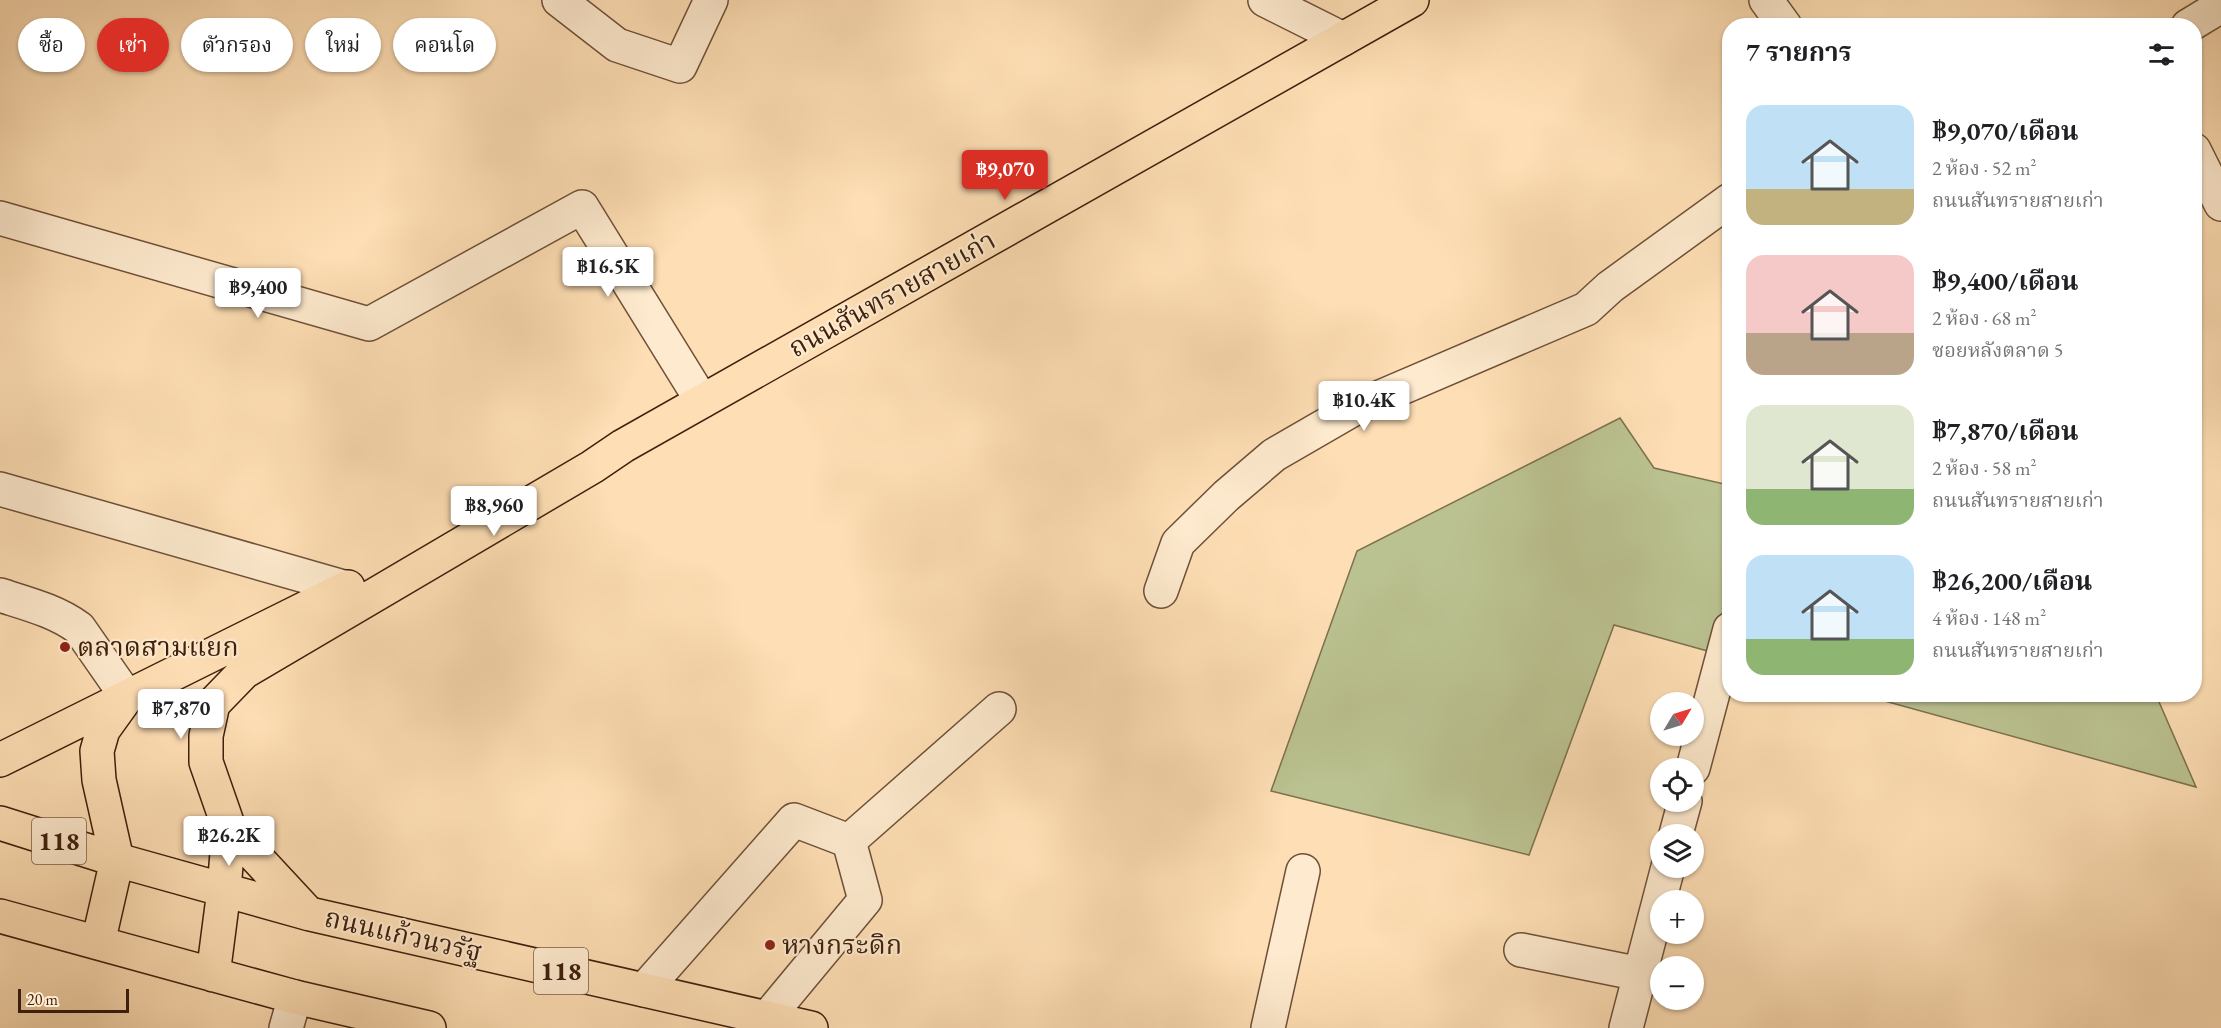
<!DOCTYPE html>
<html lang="th">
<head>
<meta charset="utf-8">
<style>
	:root { --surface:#fff; --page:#f6f6f6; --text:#202124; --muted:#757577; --accent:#d93025 }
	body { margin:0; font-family:"EB Garamond","Noto Serif Thai",serif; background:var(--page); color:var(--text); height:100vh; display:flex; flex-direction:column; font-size:22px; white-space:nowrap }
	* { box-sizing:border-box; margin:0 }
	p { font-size:20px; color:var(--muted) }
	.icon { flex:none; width:33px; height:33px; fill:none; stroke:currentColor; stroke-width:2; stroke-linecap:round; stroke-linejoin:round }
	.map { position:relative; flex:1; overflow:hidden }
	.panel { position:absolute; left:1722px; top:18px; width:480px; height:684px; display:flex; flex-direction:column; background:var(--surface); border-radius:24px; box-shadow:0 2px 4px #0004 }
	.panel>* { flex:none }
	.hud { position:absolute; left:18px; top:18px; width:570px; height:54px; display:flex; gap:12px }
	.needle { width:39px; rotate:52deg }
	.fabs { position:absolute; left:1650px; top:692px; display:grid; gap:12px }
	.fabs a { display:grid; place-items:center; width:54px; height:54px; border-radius:50%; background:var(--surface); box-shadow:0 2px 4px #0004; font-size:30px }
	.scale { position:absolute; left:18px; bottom:15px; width:111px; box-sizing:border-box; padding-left:6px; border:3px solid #3e200e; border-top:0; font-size:16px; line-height:21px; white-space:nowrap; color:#3e200e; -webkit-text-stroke:4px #feeace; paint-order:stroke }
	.price { position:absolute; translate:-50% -51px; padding:0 14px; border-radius:6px; background:#fff; color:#222; font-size:20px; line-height:39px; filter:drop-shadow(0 2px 3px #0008) }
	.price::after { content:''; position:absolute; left:50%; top:36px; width:18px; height:14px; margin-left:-9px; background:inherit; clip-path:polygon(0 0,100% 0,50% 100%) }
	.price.current { background:var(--accent); color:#fff }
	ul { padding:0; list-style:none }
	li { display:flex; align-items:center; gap:18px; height:150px; padding:0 24px }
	li span { display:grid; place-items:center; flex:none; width:168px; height:120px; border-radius:18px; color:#555 }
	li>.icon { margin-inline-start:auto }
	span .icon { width:72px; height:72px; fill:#fffc; stroke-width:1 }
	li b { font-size:26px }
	h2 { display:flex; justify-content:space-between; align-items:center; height:72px; padding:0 24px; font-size:26px }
	.chip { padding:0 21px; border-radius:27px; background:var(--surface); box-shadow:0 2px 4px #0004; font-size:21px; line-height:54px }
	.chip.current { background:var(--accent); color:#fff }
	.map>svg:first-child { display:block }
	.green { fill:#bbc291; stroke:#7c7150; stroke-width:1.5 }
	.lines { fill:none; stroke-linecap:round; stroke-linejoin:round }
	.minor-casing { stroke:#6e5038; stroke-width:36 }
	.major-casing { stroke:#3e200e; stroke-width:36 }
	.minor { stroke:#feeace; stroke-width:33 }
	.major { stroke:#fedeb4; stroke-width:33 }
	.poi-dot { fill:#8f2418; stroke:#feeace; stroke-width:2 }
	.labels { text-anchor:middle; stroke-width:4.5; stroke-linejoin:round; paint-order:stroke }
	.shield { fill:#feeace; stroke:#785d48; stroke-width:1.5 }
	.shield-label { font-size:26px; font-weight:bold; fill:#3e200e }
	.street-label { font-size:27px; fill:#3e200e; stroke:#feeace }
	.poi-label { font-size:27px; fill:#3e200e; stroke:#feeace; text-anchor:start }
</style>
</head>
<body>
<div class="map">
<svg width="2221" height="1028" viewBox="0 0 2221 1028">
	<rect width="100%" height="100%" fill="#fedeb4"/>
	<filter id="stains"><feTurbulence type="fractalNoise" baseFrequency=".00333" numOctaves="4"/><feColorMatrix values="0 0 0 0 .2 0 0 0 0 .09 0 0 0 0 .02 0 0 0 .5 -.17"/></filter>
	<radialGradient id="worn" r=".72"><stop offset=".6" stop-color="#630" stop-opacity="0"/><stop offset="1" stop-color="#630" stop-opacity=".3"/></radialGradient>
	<path class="green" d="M1620,418L1654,468L1729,485V657L1614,625L1529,855L1271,791L1357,551Z
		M1863,695H2156L2196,787Z"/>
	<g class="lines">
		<g class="minor-casing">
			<path id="minor" d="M559,0L617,45L680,66L711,0
				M1265,0L1343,39
				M1766,0L1785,26
				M2188,26L2221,6
				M2194,150L2221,204
				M0,218L369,324L582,207L702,401
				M0,489L347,588
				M1161,591L1178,543L1226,496L1274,455L1357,407L1586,309L1610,287L1730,200
				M0,595C28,604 56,611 79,628L127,697
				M1693,768L1730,629
				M1676,834L1685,801
				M1521,950L1640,974
				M644,990L794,820L849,841L999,709
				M767,1018L865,900L849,841
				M286,1028L295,997
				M1268,1028L1303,871
				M1626,1028L1668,867"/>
		</g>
		<g class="major-casing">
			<path id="major" d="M0,760L348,587
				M0,823L117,860L310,914L811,1028
				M229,828L307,912
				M0,916L295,997L429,1028
				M98,943L117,860L99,780L97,751L103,730L126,698
				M213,975L224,890L229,828L206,762V736L213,704L244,672L592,467L623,446L1412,0"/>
		</g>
		<use href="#minor" class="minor"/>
		<use href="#major" class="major"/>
	</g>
	<g class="poi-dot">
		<circle cx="65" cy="647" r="6"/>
		<circle cx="770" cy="945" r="6"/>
	</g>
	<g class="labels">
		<g class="shield">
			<rect x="32" y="818" width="54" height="46" rx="4.5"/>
			<rect x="534" y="948" width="54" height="46" rx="4.5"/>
		</g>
		<g class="shield-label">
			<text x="59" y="850">118</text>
			<text x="561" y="980">118</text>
		</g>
		<g class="street-label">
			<text transform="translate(892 294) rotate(-29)" y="9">ถนนสันทรายสายเก่า</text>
			<text transform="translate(403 935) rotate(13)" y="9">ถนนแก้วนวรัฐ</text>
		</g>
		<g class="poi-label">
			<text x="77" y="656">ตลาดสามแยก</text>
			<text x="782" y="954">หางกระดิก</text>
		</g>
	</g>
	<rect width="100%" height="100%" filter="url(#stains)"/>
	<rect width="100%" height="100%" fill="url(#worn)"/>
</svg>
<div class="fabs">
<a><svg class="needle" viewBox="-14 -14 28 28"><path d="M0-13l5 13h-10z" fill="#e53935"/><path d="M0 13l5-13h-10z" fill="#757577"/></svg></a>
<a><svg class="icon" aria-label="locate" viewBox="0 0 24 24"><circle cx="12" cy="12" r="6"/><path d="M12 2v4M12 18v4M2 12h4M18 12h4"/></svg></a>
<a><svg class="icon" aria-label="layers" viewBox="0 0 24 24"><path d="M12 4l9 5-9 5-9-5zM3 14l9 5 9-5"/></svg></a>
<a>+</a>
<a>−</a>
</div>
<div class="scale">20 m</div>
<b class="price current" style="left:1005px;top:201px">฿9,070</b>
<b class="price" style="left:608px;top:298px">฿16.5K</b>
<b class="price" style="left:258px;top:319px">฿9,400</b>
<b class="price" style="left:1364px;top:432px">฿10.4K</b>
<b class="price" style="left:494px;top:537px">฿8,960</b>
<b class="price" style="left:181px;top:740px">฿7,870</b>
<b class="price" style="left:229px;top:867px">฿26.2K</b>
<div class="hud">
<a class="chip">ซื้อ</a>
<a class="chip current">เช่า</a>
<a class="chip">ตัวกรอง</a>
<a class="chip">ใหม่</a>
<a class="chip">คอนโด</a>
</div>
<section class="panel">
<h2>7 รายการ<svg class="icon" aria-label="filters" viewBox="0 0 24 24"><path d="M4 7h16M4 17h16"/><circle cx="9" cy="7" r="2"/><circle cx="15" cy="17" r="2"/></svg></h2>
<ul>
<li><span style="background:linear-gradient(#bfe0f5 70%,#c2b280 0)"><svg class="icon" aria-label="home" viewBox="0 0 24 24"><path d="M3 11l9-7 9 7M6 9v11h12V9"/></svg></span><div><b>฿9,070/เดือน</b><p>2 ห้อง · 52 m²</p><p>ถนนสันทรายสายเก่า</p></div></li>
<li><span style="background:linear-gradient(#f6c9c9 65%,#b9a48a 0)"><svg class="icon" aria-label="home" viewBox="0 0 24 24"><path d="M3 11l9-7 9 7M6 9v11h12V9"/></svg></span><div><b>฿9,400/เดือน</b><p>2 ห้อง · 68 m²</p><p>ซอยหลังตลาด 5</p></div></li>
<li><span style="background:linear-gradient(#dfe7d0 70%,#8fb573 0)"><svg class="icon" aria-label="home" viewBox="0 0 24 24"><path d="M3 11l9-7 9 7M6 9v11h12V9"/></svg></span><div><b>฿7,870/เดือน</b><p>2 ห้อง · 58 m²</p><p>ถนนสันทรายสายเก่า</p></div></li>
<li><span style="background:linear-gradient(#bfe0f5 70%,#8fb573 0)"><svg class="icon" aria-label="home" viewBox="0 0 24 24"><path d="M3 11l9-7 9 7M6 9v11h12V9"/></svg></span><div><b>฿26,200/เดือน</b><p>4 ห้อง · 148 m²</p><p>ถนนสันทรายสายเก่า</p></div></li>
</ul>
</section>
</div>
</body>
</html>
